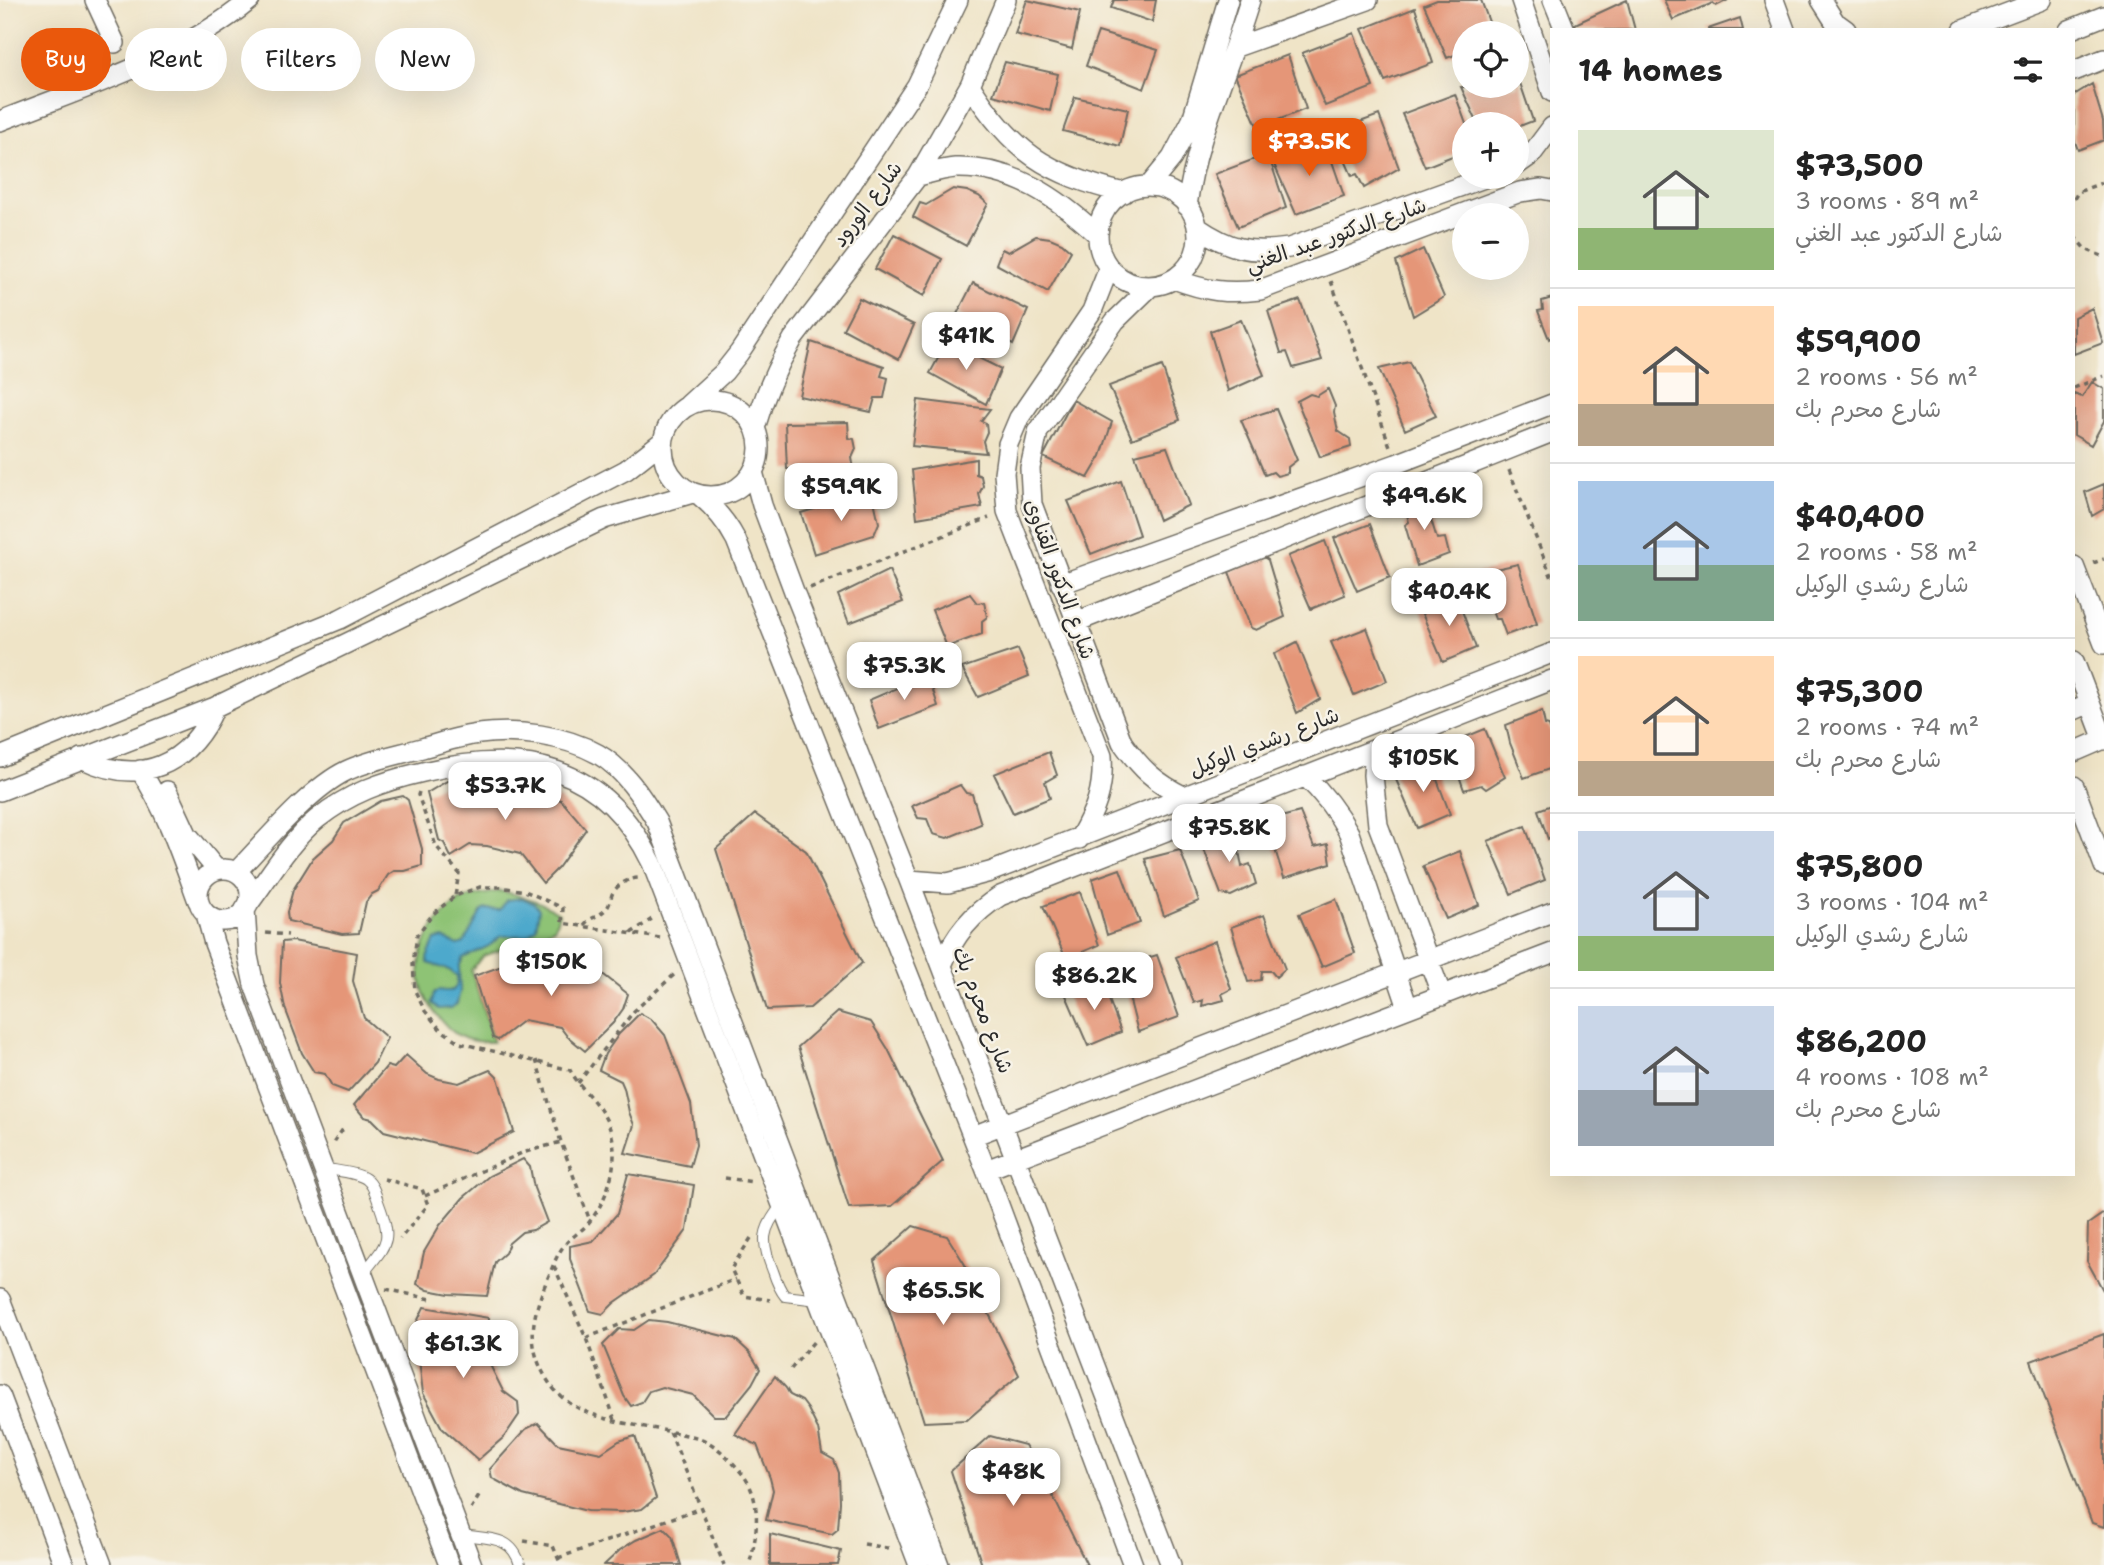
<!DOCTYPE html>
<html lang="en">
<head>
<meta charset="utf-8">
<style>
	:root { --surface:#fff; --page:#f6f6f6; --text:#222; --muted:#767676; --line:#e0e0e0; --accent:#ea580c }
	body { margin:0; font-family:"Shantell Sans","Playpen Sans Arabic",sans-serif; background:var(--page); color:var(--text); height:100vh; display:flex; flex-direction:column; font-size:26px; white-space:nowrap }
	* { box-sizing:border-box; margin:0 }
	p { font-size:23px; color:var(--muted) }
	.icon { flex:none; width:38px; height:38px; fill:none; stroke:currentColor; stroke-width:2; stroke-linecap:round; stroke-linejoin:round }
	.map { position:relative; flex:1; overflow:hidden }
	.panel { position:absolute; left:1550px; top:28px; width:525px; height:1148px; display:flex; flex-direction:column; background:var(--surface); border-radius:0px; box-shadow:0 7px 28px #0002 }
	.panel>* { flex:none }
	.top-card { position:absolute; left:21px; top:28px; width:665px; height:63px; display:flex; gap:14px }
	.controls { position:absolute; left:1452px; top:21px; display:grid; gap:14px }
	.controls a { display:grid; place-items:center; width:77px; height:77px; border-radius:50%; background:var(--surface); box-shadow:0 7px 28px #0002; font-size:35px }
	.price { position:absolute; translate:-50% -60px; padding:0 16px; border-radius:14px; background:#fff; color:#222; font-size:23px; line-height:46px; filter:drop-shadow(0 2px 4px #0008) }
	.price::after { content:''; position:absolute; left:50%; top:42px; width:21px; height:16px; margin-left:-10px; background:inherit; clip-path:polygon(0 0,100% 0,50% 100%) }
	.price.on { background:var(--accent); color:#fff }
	ul { padding:0; list-style:none }
	li { display:flex; align-items:center; gap:21px; height:175px; padding:0 28px }
	li+li { border-top:2px solid var(--line) }
	li span { display:grid; place-items:center; flex:none; width:196px; height:140px; border-radius:0px; color:#555 }
	li>.icon { margin-inline-start:auto }
	span .icon { width:84px; height:84px; fill:#fffc; stroke-width:1 }
	li b { font-size:30px }
	h2 { display:flex; justify-content:space-between; align-items:center; height:84px; padding:0 28px; font-size:30px }
	.pill { padding:0 24px; border-radius:32px; background:var(--surface); box-shadow:0 7px 28px #0002; font-size:24px; line-height:63px }
	.pill.on { background:var(--accent); color:#fff }
	.map>svg:first-child { display:block }
	.green { fill:#8ec375; stroke:#5c7750; stroke-width:2 }
	.water { fill:#4ea9cc; stroke:#3c6a7c; stroke-width:2 }
	.building { fill:#e59678 }
	.lines { fill:none; stroke-linecap:round; stroke-linejoin:round }
	.lane-casing { stroke:#706c62; stroke-width:12 }
	.street-casing { stroke:#706c62; stroke-width:22 }
	.path { stroke:#706c62; stroke-width:3.5; stroke-dasharray:5 5; stroke-linecap:butt }
	.lane { stroke:#fff; stroke-width:10 }
	.street { stroke:#fff; stroke-width:19 }
	.labels { text-anchor:middle; stroke-width:5; stroke-linejoin:round; paint-order:stroke }
	.street-label { font-size:21px; fill:#2b2b2b; stroke:#f7f3e8 }
</style>
</head>
<body>
<div class="map">
<svg width="2104" height="1565" viewBox="0 0 2104 1565">
	<rect width="100%" height="100%" fill="#f7f3e8"/>
	<filter id="ink" filterUnits="userSpaceOnUse"><feTurbulence type="fractalNoise" baseFrequency=".0143" numOctaves="2"/><feDisplacementMap in="SourceGraphic" scale="14" xChannelSelector="R" yChannelSelector="G"/><feConvolveMatrix kernelMatrix="1 2 1 2 8 2 1 2 1" color-interpolation-filters="sRGB"/></filter>
	<filter id="wash" filterUnits="userSpaceOnUse"><feTurbulence type="fractalNoise" baseFrequency=".00686" numOctaves="4" result="noise"/><feDisplacementMap in="SourceGraphic" scale="28" xChannelSelector="R" yChannelSelector="G"/><feGaussianBlur stdDeviation="1.57" result="paint"/><feColorMatrix in="noise" values="0 0 0 0 0 0 0 0 0 0 0 0 0 0 0 0 0 1.4 0 .05"/><feComposite in="paint" operator="in"/></filter>
	<g filter="url(#wash)">
		<rect width="100%" height="100%" fill="#efe4c7"/>
		<path class="green" d="M500,891C521,895 541,901 559,913L555,927L535,938L483,956L471,970L493,1042C486,1042 478,1042 471,1040C454,1037 444,1024 434,1011C405,973 423,928 458,902C467,895 488,894 500,891Z"/>
		<path class="water" d="M522,898L534,903L539,909L536,928L527,936H501L489,946L463,958L459,967L460,991L457,1004L451,1008L439,1009L432,1003L434,993L440,990C453,993 458,990 457,976L449,970L428,963L427,958L435,940L443,938L458,945L464,943L481,912L485,909L500,910L507,900Z"/>
		<g id="blocks">
			<path class="building" d="M1027,0L1080,12L1072,49L1015,34Z
				M1114,0H1156L1152,22L1111,8Z
				M1437,0H1481L1493,33H1465V51L1447,58L1424,5Z
				M1627,0L1635,30H1577L1575,24Z
				M1664,0H1728L1716,6L1713,3L1673,20Z
				M1415,8L1433,63L1385,81L1362,29Z
				M1740,18L1743,30H1708V29Z
				M1098,32L1158,50L1144,89L1086,66Z
				M1354,33L1373,87L1325,106L1302,53Z
				M1288,55L1306,109L1258,128L1235,75Z
				M1005,62L1058,74L1050,111L993,95Z
				M1518,77L1533,121L1517,127V124H1478L1461,87L1517,86Z
				M2092,84L2103,121L2104,140L2078,150L2074,139V95Z
				M1455,94L1466,124L1465,151L1425,167L1402,114Z
				M1075,97L1128,109L1120,146L1063,131Z
				M1379,115L1399,168L1364,188L1357,174L1352,176L1337,142L1345,137L1341,129Z
				M1325,141L1344,196L1296,214L1273,162Z
				M1268,154L1286,208L1238,227L1215,174Z
				M953,189L967,191L979,196L988,204L966,246L913,217L920,203L926,205Z
				M894,234L942,259L924,296L875,269Z
				M1036,236L1050,238L1062,243L1071,251L1048,292L996,264L1002,249L1008,252Z
				M1423,249L1444,297L1413,316L1396,262Z
				M973,283L1028,310L1013,345L957,314Z
				M859,298L914,325L899,359L843,329Z
				M1552,298V337L1549,339L1538,311L1543,310L1542,301Z
				M1300,300L1322,360L1293,368L1287,352L1281,353L1268,311Z
				M2092,308L2103,343L2074,354V317Z
				M1241,320L1264,375L1228,391L1210,331Z
				M811,342L884,366L881,376L888,378L884,398H875L871,412L799,396Z
				M947,342L1001,369L986,404L930,373Z
				M1409,362L1436,416L1405,430L1379,369Z
				M1162,366L1180,420L1132,439L1109,386Z
				M2092,382L2104,389V421L2091,445L2074,435V394L2082,397Z
				M1328,389L1335,406L1334,412L1338,431L1350,439L1351,447L1320,457L1297,401L1310,394L1317,396Z
				M918,400L990,409L981,421L986,423L987,432L983,441L986,453L912,446Z
				M1073,400L1112,422L1101,456L1088,478L1043,457Z
				M1276,409L1297,460L1288,467V473L1277,476L1273,472L1265,475L1241,420Z
				M848,422L849,438L854,439L856,449L852,458L854,470L787,469L785,423Z
				M1167,447L1189,505L1159,520L1135,455Z
				M976,459V474L981,476L983,486L979,494L982,507L917,518L912,470Z
				M1121,481L1139,535L1091,554L1068,501Z
				M2104,484V509L2092,516L2085,492Z
				M865,494L873,496L879,523L874,535L814,554L801,513Z
				M1429,496L1434,511L1429,513L1437,539L1445,538L1449,554L1417,566L1405,525L1409,522L1404,504Z
				M1370,524L1390,577L1357,591L1334,538Z
				M1325,541L1345,595L1311,609L1288,556Z
				M1262,556L1268,560L1285,617L1256,630L1251,628L1229,572Z
				M1518,564L1537,624L1506,635L1500,619H1495L1478,573Z
				M889,570L903,602L849,623L838,595Z
				M970,594L977,603L984,602L987,617L982,621V634L947,647L932,610Z
				M1456,595L1476,648L1443,662L1420,609Z
				M1367,628L1387,681L1354,695L1331,642Z
				M1297,642L1320,699L1297,713L1274,654Z
				M1018,649L1029,676L978,697L962,668Z
				M928,675L938,706L879,729L869,700Z
				M1542,711L1545,725L1549,726L1552,734V768L1524,778L1510,743L1506,725Z
				M1485,729L1505,777L1486,789L1481,785L1464,790L1448,744Z
				M1049,752L1057,775L1045,782L1050,798L1013,813L994,774Z
				M1430,761L1450,814L1417,828L1394,775Z
				M485,780L526,788L561,800L586,829L558,868L543,883L520,854L487,846L470,845L451,857L444,843L439,840L427,793L447,781Z
				M960,785L966,793L972,794L981,824L947,838L933,834L927,819L918,818L912,806Z
				M403,796L408,800L422,849V866L405,871H394L388,875L378,891L372,894L366,902L359,933L342,934L288,921L287,912L293,890L313,858L333,840L344,823L381,801Z
				M1552,805V836L1548,839L1538,810Z
				M1300,812L1314,847L1328,844L1331,863L1284,878L1266,821Z
				M755,814L806,851L862,963L810,1008L767,1010L716,849Z
				M1525,826L1545,880L1511,894L1488,841Z
				M1235,829L1243,847L1239,851L1242,867L1250,864L1256,884L1231,896L1221,894L1202,844Z
				M1180,850L1199,901L1164,916L1145,859Z
				M1460,851L1479,905L1446,919L1423,866Z
				M1120,869L1140,923L1107,935L1092,879Z
				M1080,892L1099,945L1066,959L1043,906Z
				M1336,899L1355,953L1322,967L1299,914Z
				M1264,915L1285,969L1276,977L1271,971H1262L1261,980L1248,982L1231,927Z
				M293,941L357,953L353,981L364,1018L387,1038L375,1063L348,1092L332,1086L325,1074L314,1072L302,1053L285,1008L280,983L282,942Z
				M1215,941L1231,989L1222,994L1224,1000L1202,1006L1203,1000L1194,1003L1176,957Z
				M1157,955L1179,1017L1138,1032L1121,966Z
				M521,959H550L595,968L628,994L623,1009L613,1023L585,1051L567,1036L560,1027L524,1020L498,1040L493,1038L474,976Z
				M1101,978L1121,1032L1088,1046L1065,993Z
				M837,1012L871,1022L888,1049L943,1161L892,1206L849,1208L798,1047Z
				M640,1013L652,1020L665,1035L691,1104L696,1145L690,1166L625,1153L634,1125L629,1112L624,1088L621,1081L599,1070L605,1054L619,1034Z
				M406,1055L427,1074L439,1079L459,1083L490,1070L498,1078L514,1132L472,1153L384,1131L372,1119L364,1117L354,1105L387,1066L394,1068Z
				M523,1159L530,1167L534,1188L547,1222L533,1230L522,1232L509,1243L505,1253L495,1262L487,1296L449,1294L428,1290L417,1284L424,1252L440,1225L463,1198L489,1176Z
				M628,1174L694,1185L687,1230L654,1275L614,1303L603,1314L590,1311L570,1259V1246L593,1241L617,1214Z
				M2104,1213V1292L2087,1261L2088,1224Z
				M913,1226L947,1236L964,1263L1019,1375L967,1420L924,1422L874,1261Z
				M424,1307L489,1318L484,1345L490,1365L503,1391L518,1402L519,1415L504,1437L478,1460L442,1428L423,1393L416,1335L417,1322Z
				M649,1320L667,1322L735,1339L750,1353L760,1369L752,1384L726,1416H714L693,1395L662,1387L649,1391L642,1402L631,1406L624,1396L603,1345L619,1329L634,1330Z
				M2104,1334V1527L2092,1523L2031,1361Z
				M775,1376L786,1388L790,1395L802,1401L808,1409L818,1429L822,1453L834,1460L839,1473L840,1502L838,1529L832,1534L766,1520L773,1490L770,1478L757,1445L735,1434Z
				M538,1423L558,1444L601,1453L619,1441L635,1436L656,1498L642,1509L622,1512L587,1511L523,1495L492,1478L490,1469L526,1429Z
				M990,1436L1025,1445L1041,1472L1087,1565H982L951,1471Z
				M664,1528L672,1536L681,1565H604L620,1550L636,1540Z
				M770,1534L841,1551L838,1565H770Z"/>
		</g>
	</g>
	<g filter="url(#ink)">
		<use href="#blocks" fill-opacity="0" stroke="#706c62" stroke-width="2"/>
		<g class="lines">
			<g class="lane-casing">
				<path id="lane" d="M323,1168C336,1171 356,1172 366,1179C374,1185 376,1196 379,1204C393,1242 387,1243 363,1274
					M782,1205C761,1230 761,1242 773,1271C776,1280 779,1289 785,1296L818,1300
					M462,1535C488,1539 512,1535 520,1565"/>
			</g>
			<g class="street-casing">
				<path id="street" d="M95,0L115,43
					M1521,0L1552,92
					M1553,0L1565,30
					M1774,0L1785,30
					M1821,0L1835,22L1846,30
					M1963,30L2042,0
					M2069,30L2104,16
					M1236,47L1368,0
					M2074,71L2104,59
					M970,85C1012,152 1047,174 1124,193
					M0,121C85,87 179,59 250,0
					M1517,165L1531,155L1552,127
					M918,176C930,173 943,169 955,168C1013,166 1058,198 1098,235
					M1149,186L1172,158L1192,120L1228,0
					M1098 236a50 50 0 1 1 100 0a50 50 0 1 1-100 0Z
					M1187,206C1196,135 1230,68 1250,0
					M1197,227C1229,249 1250,254 1289,248L1487,177
					M1174,279C1206,291 1226,294 1260,290L1520,192L1541,189L1552,191
					M1151,286L1115,321L1038,432L1030,468L1032,504L1122,742C1141,769 1155,782 1185,797
					M663 448a48 48 0 1 1 96 0a48 48 0 1 1-96 0Z
					M688,405L724,372L739,353L917,85L958,0
					M755,428C764,396 776,368 793,339L918,176L970,85L1006,0
					M753,472L762,505L795,594L909,880L1171,1565
					M699,495C715,508 726,521 736,540L986,1170L1133,1565
					M2074,566L2104,644
					M1061,584L1396,464L1552,404
					M1076,622L1552,432
					M2074,661L2104,740
					M2074,710L2090,703
					M1375,750L1373,775L1378,825L1442,996
					M2074,752L2104,739
					M0,757L340,619L626,470L663,441
					M81,758C140,787 189,766 215,707
					M140,770C166,809 182,857 198,901
					M1305,776C1323,793 1337,811 1349,833L1408,1008
					M2074,786L2104,866
					M0,791L215,707L604,519L693,493
					M167,791L187,834L216,869
					M1079,839C1096,809 1104,790 1102,756L1007,511L1004,473L1008,444L1019,418L1092,311L1109,268
					M198 895a26 26 0 1 1 52 0a26 26 0 1 1-52 0Z
					M236,872C265,842 309,789 346,771C369,760 397,755 422,748C441,743 460,736 479,734C517,729 564,735 598,754C624,769 642,797 657,822L939,1565
					M909,880L948,883L990,872L1552,653
					M247,906C269,877 289,842 317,819C349,793 384,781 423,772C524,748 604,764 652,863L919,1565
					M245,909L248,956L254,985L472,1565
					M206,914L214,943L449,1565
					M942,965C955,934 972,914 1000,896L1552,680
					M973,1136L1552,912
					M986,1170L1552,953
					M0,1299L102,1565
					M0,1395L64,1565"/>
			</g>
			<path class="path" d="M2074,199L2078,192L2104,182
				M2074,236L2085,249L2104,257
				M1331,281L1391,449
				M2074,388L2104,376
				M1509,470L1552,578
				M2093,563L2104,559
				M810,588L989,518
				M419,792L418,795L436,846L459,873L455,896
				M584,925C590,917 601,916 607,908C611,903 610,896 614,891C620,883 630,878 640,878
				M266,933L288,935
				M631,933L655,917
				M660,938L562,923L563,908L525,891L500,887H480L455,896L433,914L417,935L413,964L415,991L425,1011L440,1029L460,1043L570,1070C584,1095 605,1106 612,1136C619,1164 607,1200 590,1221C583,1231 570,1237 563,1247C556,1256 552,1269 547,1280C532,1316 525,1345 548,1381C574,1422 633,1423 677,1433C685,1435 695,1436 702,1439C717,1446 729,1458 739,1470C763,1496 758,1534 749,1565
				M536,1060L561,1142L590,1221
				M578,1083L634,1011L676,973
				M334,1142L345,1126
				M725,1178L754,1182
				M384,1179L422,1189L428,1205L400,1239
				M425,1196L522,1153L561,1142
				M751,1238L731,1269L744,1296L770,1300
				M554,1266L586,1338L615,1420
				M386,1289L431,1299
				M586,1338L736,1279
				M791,1369L815,1340
				M670,1432L724,1565
				M471,1509L479,1496
				M524,1541L553,1546L561,1565
				M864,1544L893,1549
				M558,1558L701,1508"/>
			<use href="#lane" class="lane"/>
			<use href="#street" class="street"/>
		</g>
	</g>
	<g class="labels">
		<g class="street-label">
			<text transform="translate(867 204) rotate(-53)" y="7">شارع الورود</text>
			<text transform="translate(1336 235) rotate(-19)" y="7">شارع الدكتور عبد الغني</text>
			<text transform="translate(1060 579) rotate(70)" y="7">شارع الدكتور القناوى</text>
			<text transform="translate(1264 742) rotate(-21)" y="7">شارع رشدي الوكيل</text>
			<text transform="translate(983 1010) rotate(69)" y="7">شارع محرم بك</text>
		</g>
	</g>
</svg>
<div class="controls">
<a><svg class="icon" aria-label="locate" viewBox="0 0 24 24"><circle cx="12" cy="12" r="6"/><path d="M12 2v4M12 18v4M2 12h4M18 12h4"/></svg></a>
<a>+</a>
<a>−</a>
</div>
<b class="price on" style="left:1309px;top:178px">$73.5K</b>
<b class="price" style="left:966px;top:372px">$41K</b>
<b class="price" style="left:841px;top:523px">$59.9K</b>
<b class="price" style="left:1424px;top:532px">$49.6K</b>
<b class="price" style="left:1449px;top:628px">$40.4K</b>
<b class="price" style="left:904px;top:702px">$75.3K</b>
<b class="price" style="left:1423px;top:794px">$105K</b>
<b class="price" style="left:505px;top:822px">$53.7K</b>
<b class="price" style="left:1229px;top:864px">$75.8K</b>
<b class="price" style="left:551px;top:998px">$150K</b>
<b class="price" style="left:1094px;top:1012px">$86.2K</b>
<b class="price" style="left:943px;top:1327px">$65.5K</b>
<b class="price" style="left:463px;top:1380px">$61.3K</b>
<b class="price" style="left:1013px;top:1508px">$48K</b>
<div class="top-card">
<a class="pill on">Buy</a>
<a class="pill">Rent</a>
<a class="pill">Filters</a>
<a class="pill">New</a>
</div>
<section class="panel">
<h2>14 homes<svg class="icon" aria-label="filters" viewBox="0 0 24 24"><path d="M4 7h16M4 17h16"/><circle cx="9" cy="7" r="2"/><circle cx="15" cy="17" r="2"/></svg></h2>
<ul>
<li><span style="background:linear-gradient(#dfe7d0 70%,#8fb573 0)"><svg class="icon" aria-label="home" viewBox="0 0 24 24"><path d="M3 11l9-7 9 7M6 9v11h12V9"/></svg></span><div><b>$73,500</b><p>3 rooms · 89 m²</p><p>شارع الدكتور عبد الغني</p></div></li>
<li><span style="background:linear-gradient(#ffd9b3 70%,#b9a48a 0)"><svg class="icon" aria-label="home" viewBox="0 0 24 24"><path d="M3 11l9-7 9 7M6 9v11h12V9"/></svg></span><div><b>$59,900</b><p>2 rooms · 56 m²</p><p>شارع محرم بك</p></div></li>
<li><span style="background:linear-gradient(#a9c7e8 60%,#7fa58c 0)"><svg class="icon" aria-label="home" viewBox="0 0 24 24"><path d="M3 11l9-7 9 7M6 9v11h12V9"/></svg></span><div><b>$40,400</b><p>2 rooms · 58 m²</p><p>شارع رشدي الوكيل</p></div></li>
<li><span style="background:linear-gradient(#ffd9b3 75%,#b9a48a 0)"><svg class="icon" aria-label="home" viewBox="0 0 24 24"><path d="M3 11l9-7 9 7M6 9v11h12V9"/></svg></span><div><b>$75,300</b><p>2 rooms · 74 m²</p><p>شارع محرم بك</p></div></li>
<li><span style="background:linear-gradient(#c9d6e8 75%,#8fb573 0)"><svg class="icon" aria-label="home" viewBox="0 0 24 24"><path d="M3 11l9-7 9 7M6 9v11h12V9"/></svg></span><div><b>$75,800</b><p>3 rooms · 104 m²</p><p>شارع رشدي الوكيل</p></div></li>
<li><span style="background:linear-gradient(#c9d6e8 60%,#9aa5b1 0)"><svg class="icon" aria-label="home" viewBox="0 0 24 24"><path d="M3 11l9-7 9 7M6 9v11h12V9"/></svg></span><div><b>$86,200</b><p>4 rooms · 108 m²</p><p>شارع محرم بك</p></div></li>
</ul>
</section>
</div>
</body>
</html>
